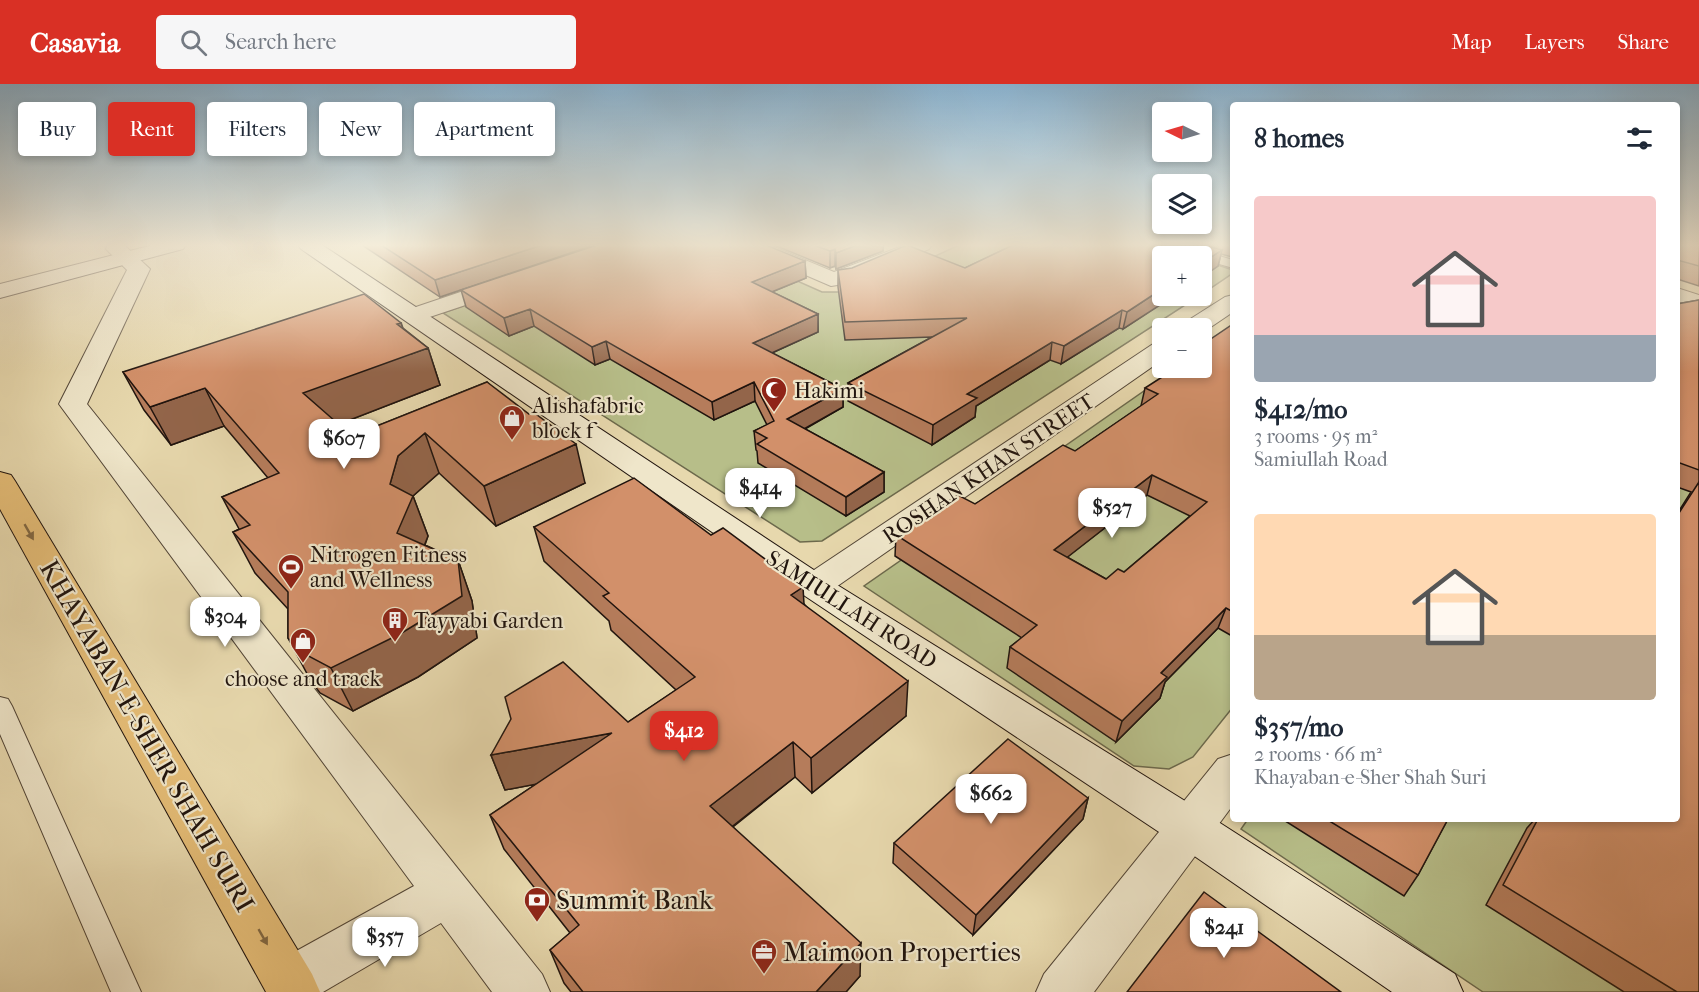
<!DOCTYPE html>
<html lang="en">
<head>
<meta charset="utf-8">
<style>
	:root { --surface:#fff; --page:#f6f6f7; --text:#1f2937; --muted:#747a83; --accent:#d93025 }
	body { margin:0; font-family:"IM FELL French Canon",serif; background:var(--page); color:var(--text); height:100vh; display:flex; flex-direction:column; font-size:22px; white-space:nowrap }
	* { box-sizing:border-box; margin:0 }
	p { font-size:20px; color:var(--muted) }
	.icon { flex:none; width:33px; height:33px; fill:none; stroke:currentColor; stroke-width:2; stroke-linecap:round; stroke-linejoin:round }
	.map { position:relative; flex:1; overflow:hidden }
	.drawer { position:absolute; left:1230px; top:18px; width:450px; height:720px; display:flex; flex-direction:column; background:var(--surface); border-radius:6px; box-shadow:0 3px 9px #0003 }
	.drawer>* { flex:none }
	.guide { position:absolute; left:18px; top:18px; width:570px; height:54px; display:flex; gap:12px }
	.needle { width:39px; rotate:275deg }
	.fabs { position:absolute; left:1152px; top:18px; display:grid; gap:12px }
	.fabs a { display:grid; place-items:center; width:60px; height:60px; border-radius:6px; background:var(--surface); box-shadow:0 3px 9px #0003; font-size:30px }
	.price { position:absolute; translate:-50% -51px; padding:0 14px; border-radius:12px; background:#fff; color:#222; font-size:20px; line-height:39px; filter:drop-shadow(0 2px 3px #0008) }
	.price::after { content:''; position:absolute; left:50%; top:36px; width:18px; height:14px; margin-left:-9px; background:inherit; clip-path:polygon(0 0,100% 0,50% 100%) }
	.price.selected { background:var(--accent); color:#fff }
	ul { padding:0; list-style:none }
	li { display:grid; align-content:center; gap:12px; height:318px; padding:0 24px }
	li span { display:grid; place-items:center; height:186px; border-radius:6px; color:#555 }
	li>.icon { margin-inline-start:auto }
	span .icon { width:108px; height:108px; fill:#fffc; stroke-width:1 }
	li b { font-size:26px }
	h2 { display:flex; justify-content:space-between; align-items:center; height:72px; padding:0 24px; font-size:26px }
	.tag { padding:0 21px; border-radius:6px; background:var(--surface); box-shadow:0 3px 9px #0003; font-size:21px; line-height:54px }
	.tag.selected { background:var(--accent); color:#fff }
	header { display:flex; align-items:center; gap:36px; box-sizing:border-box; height:84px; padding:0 30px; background:var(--accent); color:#fff }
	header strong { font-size:28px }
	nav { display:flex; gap:33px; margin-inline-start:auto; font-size:21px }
	.search { width:420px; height:54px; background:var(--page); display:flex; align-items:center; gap:15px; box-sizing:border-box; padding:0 21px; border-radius:6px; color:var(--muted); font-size:22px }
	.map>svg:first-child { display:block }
	.green { fill:#b7be89; stroke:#6c694c; stroke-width:1.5 }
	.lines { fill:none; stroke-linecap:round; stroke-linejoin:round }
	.lane-casing { stroke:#524536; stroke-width:2 }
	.street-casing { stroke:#524536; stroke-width:2 }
	.secondary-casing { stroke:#20140e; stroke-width:2 }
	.primary-casing { stroke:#20140e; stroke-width:2 }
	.lane { fill:#efe6ca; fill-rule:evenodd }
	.street { fill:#efe6ca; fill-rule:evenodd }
	.secondary { fill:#efe6ca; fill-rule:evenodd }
	.primary { fill:#e4bc76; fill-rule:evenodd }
	.wall { fill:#b57c5b; stroke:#20140e; stroke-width:1.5; fill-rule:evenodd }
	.shaded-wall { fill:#93654a; stroke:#20140e; stroke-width:1.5 }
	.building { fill:#d2906a; stroke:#20140e; stroke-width:1.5; fill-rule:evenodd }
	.oneway { fill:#826842 }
	.labels { text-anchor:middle; stroke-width:4.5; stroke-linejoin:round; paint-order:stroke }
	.poi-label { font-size:22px; fill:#20140e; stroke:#efe6ca; text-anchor:start }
	.street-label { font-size:22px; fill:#20140e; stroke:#efe6ca }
	.near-street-label { font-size:27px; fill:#20140e; stroke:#efe6ca }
	.near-poi-label { font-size:27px; fill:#20140e; stroke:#efe6ca; text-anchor:start }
</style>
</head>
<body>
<header>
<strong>Casavia</strong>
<div class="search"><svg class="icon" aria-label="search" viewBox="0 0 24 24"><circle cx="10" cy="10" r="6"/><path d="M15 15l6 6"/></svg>Search here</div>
<nav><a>Map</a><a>Layers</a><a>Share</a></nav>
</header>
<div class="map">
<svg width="1699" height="908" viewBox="0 0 1699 908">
	<rect width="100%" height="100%" fill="#e7d8ad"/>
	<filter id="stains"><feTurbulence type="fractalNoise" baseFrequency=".00333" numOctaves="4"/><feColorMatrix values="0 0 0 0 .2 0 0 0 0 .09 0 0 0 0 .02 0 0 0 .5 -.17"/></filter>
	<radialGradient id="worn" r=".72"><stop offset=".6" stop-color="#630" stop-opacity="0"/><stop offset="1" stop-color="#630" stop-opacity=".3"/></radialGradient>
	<path class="green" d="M644,161H716L822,208H858L959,161H1153L1162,172V212H1199L822,457L800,458L443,229Z
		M1202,176L1233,186V189L1202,210Z
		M1677,222L1699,229V908H1483L1241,745L1248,735H1677Z
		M1233,244V623L1193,673L1169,685L1134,682L864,502L1177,284H1202Z"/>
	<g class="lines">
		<g class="lane-casing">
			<path id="lane" d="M1163,161H1181L1233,176V184L1202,175V172L1165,164Z
				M0,613L8,615L12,622L141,908H111L0,650Z"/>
		</g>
		<g class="street-casing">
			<path id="street" d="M108,161H124L150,185L87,320L542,890L550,908H492L441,839L323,908H267L263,899L271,881L414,802L59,320L127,186L106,165Z
				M742,161H769L834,188L905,161H932L929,165L851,199L831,202L745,165Z
				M505,193L513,195L516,200L513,205L415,238L407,236L403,231L407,226Z
				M1677,204L1699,211V226L1677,219Z
				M1233,211V228L1202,249V244H1181L1184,239L1225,213Z
				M1162,257V276L826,510L814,514L802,510L797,502L802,494L1153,260Z
				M1233,670V721L1094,908H1036L1044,890L1218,675Z"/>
		</g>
		<g class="secondary-casing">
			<path id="secondary" d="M153,161H186L183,165L0,214V200Z
				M298,161H322L826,494L1206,730L1455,890L1463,908H1392L1174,758L802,510L301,165Z"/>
		</g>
		<g class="primary-casing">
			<path id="primary" d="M0,388L11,391L15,397L312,890L320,908H266L0,425Z"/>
		</g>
		<use href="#lane" class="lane"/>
		<use href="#street" class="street"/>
		<use href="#secondary" class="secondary"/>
		<use href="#primary" class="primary"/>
	</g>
	<path class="wall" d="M362,161H594L440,213Z
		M774,161H883V167L836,185L835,182L830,184Z
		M1013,161H1233V172L1232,173L1221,170L1218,182L1123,245L1119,244L1061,280L1050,276L976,322L975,333L932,361L848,317V299L932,253L845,256L838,203V186L965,184Z
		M1677,161H1699V202L1677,195Z
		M805,177L806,194L772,208L818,230V248L772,269L843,305V323L805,345L884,388V408L846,432L758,379L757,367L756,366L754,347L767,341L755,317L714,336L610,275L595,281L534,242L509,252L466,223L461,206Z
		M1699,216V908H1624L1486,821L1527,744L1535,735H1677V430L1691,408L1677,403V220Z
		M401,239L403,244L428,264L440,301L339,340L352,352L487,298L585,399L496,442L439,389L413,412L428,452L425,461L458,476L472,517L477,554L418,593L353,627L320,609L311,597L288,554V525L255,489L233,448L239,445L222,413L268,394L224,342L171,361L144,326L123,288Z
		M1233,240V551L1232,552L1218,544L1165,598L1160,614L1116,658L1007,584L1010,563L1022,554L895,472L896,451L975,420L1075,367L1141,322L1145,304L1202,284ZM1147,411L1190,432L1124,488L1106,495L1067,473Z
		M534,443L804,520L906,632L812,709L795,693L733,743L860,892L846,908H571L564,899L550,866L570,849L504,765L490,731L536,700L505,706L491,671L628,638L676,606L611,546L609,537L544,477Z
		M1088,714L1083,735L973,851L893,779L894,759Z
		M1282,735H1448L1418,791L1404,812Z"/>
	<path class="shaded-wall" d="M542,161H594L440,213L435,196Z
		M857,161H883V167L836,185V169Z
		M835,165V182L830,184V167Z
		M1222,166L1218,182L1202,193V179Z
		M805,177L806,194L754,215L752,198Z
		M1162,205V212H1174L1123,245L1127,228Z
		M530,225L534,242L509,252L504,234Z
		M1122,226L1119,244L1061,280L1064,262Z
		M818,230V248L754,277L753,259Z
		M401,239L411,270L428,264L440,301L319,348L303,309L397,240Z
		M606,257L610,275L595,281L592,263Z
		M1052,258L1050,276L976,322L975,333L932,361L933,341L967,310Z
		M754,298L755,317L714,336L712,318Z
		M205,304L224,342L171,361L150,323Z
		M843,305V323L788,354L787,335Z
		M425,349L439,389L413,412L428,452L413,490L397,449L390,400L398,372Z
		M576,360L585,399L496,442L484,402Z
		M884,388V408L846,432V413Z
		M1152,391L1147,411L1051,486L1054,466Z
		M458,476L472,517L477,554L418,593L353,627L331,584Z
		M803,503L805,537L791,511Z
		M1226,524L1218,544L1165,598L1160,614L1116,658L1122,637L1161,589Z
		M908,597L906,632L812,709L811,674Z
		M612,649L621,684L505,706L491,671Z
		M793,658L795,693L715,756L710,722Z
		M1088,714L1083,735L973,851L976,831Z
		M861,859L860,892L846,908H816Z"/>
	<path class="building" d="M381,161H542L435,196Z
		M597,161H766L805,177L752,198L818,230L753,259L843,305L787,335L884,388L846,413L757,360L767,354L754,347L774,337L754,298L712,318L606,257L592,263L530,225L504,234L461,206Z
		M813,161H857L836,169L835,165L830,167Z
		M907,161L965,184L1013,161H1205L1222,166L1202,179V172H1162V205L1127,228L1122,226L1064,262L1052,258L967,310L977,314L933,341L848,299L967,234L845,238L838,186L852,184Z
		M1677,161H1699V182L1677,176Z
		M364,210L401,239L397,240L428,264L303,309L352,352L487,298L529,330L533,328L576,360L484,402L425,349L398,372L390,400L413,412L397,449L458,476L462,512L400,550L331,584L297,566L288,554V508L233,448L250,441L222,413L279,389L205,304L150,323L123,288Z
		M1699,216V386L1677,378V220Z
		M1233,240V528L1226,524L1161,589L1167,593L1122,637L1010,563L1037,541L896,451L958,411L975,420L1063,361L1075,367L1158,310L1145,304L1176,284H1202V261ZM1152,391L1207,418L1124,488L1118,485L1106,495L1054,466Z
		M634,394L711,451L723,444L803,503L791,511L908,597L811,674L793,658L710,722L861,859L816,908H583L550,866L579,841L490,731L612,649L491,671L511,635L505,613L563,578L628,638L695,593L603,512L609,509L534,443Z
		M1699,398V908H1677L1503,801L1538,735H1677V432Z
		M1008,655L1088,714L976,831L894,759Z
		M1326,735H1448L1418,791Z
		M1204,808L1341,908H1127Z"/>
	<defs><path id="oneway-solid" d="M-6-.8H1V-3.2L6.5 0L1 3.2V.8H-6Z" transform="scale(1.5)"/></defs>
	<g class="oneway">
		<use href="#oneway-solid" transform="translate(29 448) rotate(60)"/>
		<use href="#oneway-solid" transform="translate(263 853) rotate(60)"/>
	</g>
	<linearGradient id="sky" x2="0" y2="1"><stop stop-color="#8ab5d4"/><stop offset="0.56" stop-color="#f4edda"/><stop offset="1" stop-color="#f4edda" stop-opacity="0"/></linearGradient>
	<rect width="1699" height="288" fill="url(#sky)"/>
	<defs>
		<g id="mosque-pin" transform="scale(1.35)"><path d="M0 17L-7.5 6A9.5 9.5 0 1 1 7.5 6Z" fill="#8f2418" stroke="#efe6ca"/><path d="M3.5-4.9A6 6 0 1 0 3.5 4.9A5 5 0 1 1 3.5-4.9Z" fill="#fff"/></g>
		<g id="shop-pin" transform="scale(1.35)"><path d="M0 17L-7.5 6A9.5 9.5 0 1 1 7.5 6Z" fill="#8f2418" stroke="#efe6ca"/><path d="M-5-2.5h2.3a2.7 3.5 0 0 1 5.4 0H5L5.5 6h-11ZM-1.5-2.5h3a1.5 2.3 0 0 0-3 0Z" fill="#fff"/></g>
		<g id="stadium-pin" transform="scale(1.35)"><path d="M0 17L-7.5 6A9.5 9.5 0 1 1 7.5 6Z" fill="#8f2418" stroke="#efe6ca"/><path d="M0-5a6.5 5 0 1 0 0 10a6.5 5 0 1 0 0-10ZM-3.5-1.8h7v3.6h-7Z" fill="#fff"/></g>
		<g id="building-pin" transform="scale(1.35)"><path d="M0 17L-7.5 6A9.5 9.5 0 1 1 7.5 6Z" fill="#8f2418" stroke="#efe6ca"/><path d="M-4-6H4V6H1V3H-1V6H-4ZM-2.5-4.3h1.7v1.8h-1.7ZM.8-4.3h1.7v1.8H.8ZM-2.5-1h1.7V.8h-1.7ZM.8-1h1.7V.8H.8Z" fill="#fff"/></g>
		<g id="bank-pin" transform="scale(1.35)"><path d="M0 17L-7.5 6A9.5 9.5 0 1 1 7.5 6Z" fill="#8f2418" stroke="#efe6ca"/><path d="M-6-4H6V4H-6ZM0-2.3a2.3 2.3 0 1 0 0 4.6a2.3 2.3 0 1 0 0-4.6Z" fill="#fff"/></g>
		<g id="office-pin" transform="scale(1.35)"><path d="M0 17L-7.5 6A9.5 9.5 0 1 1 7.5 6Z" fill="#8f2418" stroke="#efe6ca"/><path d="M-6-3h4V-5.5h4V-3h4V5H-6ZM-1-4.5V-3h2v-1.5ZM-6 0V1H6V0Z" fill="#fff"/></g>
	</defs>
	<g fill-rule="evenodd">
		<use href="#mosque-pin" x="774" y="306"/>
		<use href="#shop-pin" x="512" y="334"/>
		<use href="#stadium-pin" x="291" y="483"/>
		<use href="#building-pin" x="395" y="536"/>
		<use href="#shop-pin" x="303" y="557"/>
		<use href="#bank-pin" x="537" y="816"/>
		<use href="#office-pin" x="764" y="868"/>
	</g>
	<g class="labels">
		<g class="poi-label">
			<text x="794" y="314">Hakimi</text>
			<text x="532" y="329">Alishafabric<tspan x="532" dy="25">block f</tspan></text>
			<text x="310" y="478">Nitrogen Fitness<tspan x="310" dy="25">and Wellness</tspan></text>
			<text x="414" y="544">Tayyabi Garden</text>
			<text x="303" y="602" text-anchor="middle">choose and track</text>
		</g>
		<g class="street-label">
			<text transform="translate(988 384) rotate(-34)" y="8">ROSHAN KHAN STREET</text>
			<text transform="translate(852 525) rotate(33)" y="8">SAMIULLAH ROAD</text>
		</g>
		<g class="near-street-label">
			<text transform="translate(147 652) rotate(60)" y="9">KHAYABAN-E-SHER SHAH SURI</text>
		</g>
		<g class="near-poi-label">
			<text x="556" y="825">Summit Bank</text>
			<text x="783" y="877">Maimoon Properties</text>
		</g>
	</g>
	<rect width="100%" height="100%" filter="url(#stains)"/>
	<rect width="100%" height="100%" fill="url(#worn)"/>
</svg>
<div class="fabs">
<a><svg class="needle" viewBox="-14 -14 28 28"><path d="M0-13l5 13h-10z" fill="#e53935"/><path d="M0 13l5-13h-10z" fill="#747a83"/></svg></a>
<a><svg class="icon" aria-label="layers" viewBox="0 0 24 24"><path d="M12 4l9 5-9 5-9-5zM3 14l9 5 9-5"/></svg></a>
<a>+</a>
<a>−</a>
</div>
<b class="price" style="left:344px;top:386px">$607</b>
<b class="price" style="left:760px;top:435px">$414</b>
<b class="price" style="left:1112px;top:455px">$527</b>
<b class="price" style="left:225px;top:564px">$304</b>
<b class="price selected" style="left:684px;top:678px">$412</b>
<b class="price" style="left:991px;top:741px">$662</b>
<b class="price" style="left:1224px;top:875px">$241</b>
<b class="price" style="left:385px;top:884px">$357</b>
<div class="guide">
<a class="tag">Buy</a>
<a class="tag selected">Rent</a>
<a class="tag">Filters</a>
<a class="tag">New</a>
<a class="tag">Apartment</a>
</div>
<section class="drawer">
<h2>8 homes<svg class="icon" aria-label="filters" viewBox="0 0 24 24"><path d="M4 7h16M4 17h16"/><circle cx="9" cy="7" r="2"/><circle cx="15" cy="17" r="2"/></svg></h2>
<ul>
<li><span style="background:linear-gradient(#f6c9c9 75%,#9aa5b1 0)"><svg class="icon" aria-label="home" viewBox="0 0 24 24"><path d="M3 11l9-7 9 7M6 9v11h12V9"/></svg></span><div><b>$412/mo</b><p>3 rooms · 95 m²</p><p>Samiullah Road</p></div></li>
<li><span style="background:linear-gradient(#ffd9b3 65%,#b9a48a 0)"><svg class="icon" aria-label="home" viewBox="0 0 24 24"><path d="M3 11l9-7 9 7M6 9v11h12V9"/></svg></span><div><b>$357/mo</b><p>2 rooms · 66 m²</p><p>Khayaban-e-Sher Shah Suri</p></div></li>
</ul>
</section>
</div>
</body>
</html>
